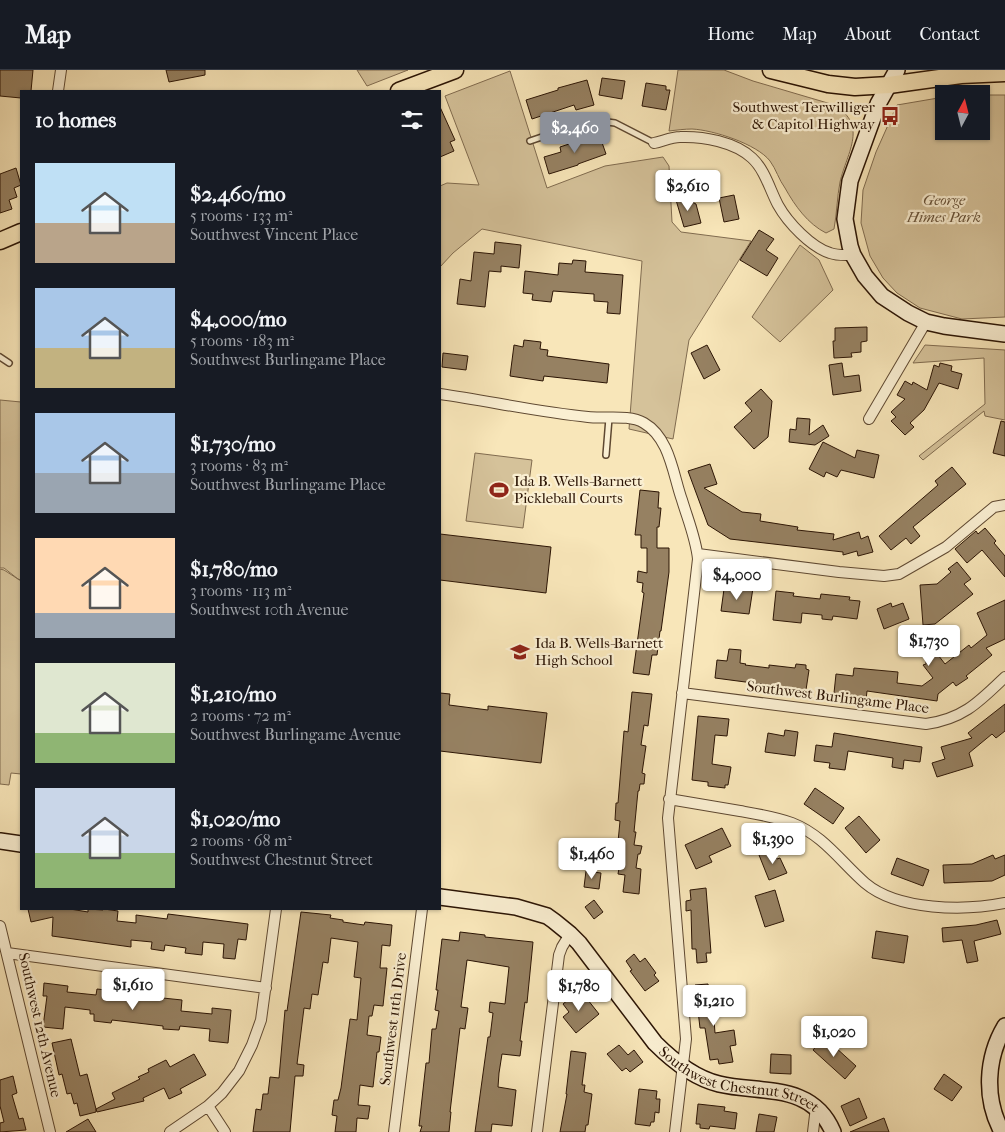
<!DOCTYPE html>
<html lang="en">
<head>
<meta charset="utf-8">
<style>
	:root { --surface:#171b24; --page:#20242c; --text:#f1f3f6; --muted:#9ea1a6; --line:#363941; --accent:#8c9099 }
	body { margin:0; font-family:"IM FELL French Canon",serif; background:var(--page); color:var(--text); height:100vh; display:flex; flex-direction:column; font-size:19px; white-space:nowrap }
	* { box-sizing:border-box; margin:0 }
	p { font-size:16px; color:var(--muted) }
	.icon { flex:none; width:28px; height:28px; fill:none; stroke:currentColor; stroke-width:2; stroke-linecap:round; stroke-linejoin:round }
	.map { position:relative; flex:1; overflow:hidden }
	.details { position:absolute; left:20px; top:20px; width:421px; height:820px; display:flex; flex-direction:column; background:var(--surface); border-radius:0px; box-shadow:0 1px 4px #0004 }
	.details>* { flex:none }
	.needle { width:32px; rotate:7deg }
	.tools { position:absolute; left:935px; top:15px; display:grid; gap:10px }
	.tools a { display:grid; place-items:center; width:55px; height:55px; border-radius:0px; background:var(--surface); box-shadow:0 1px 4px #0004; font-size:25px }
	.price { position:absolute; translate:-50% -42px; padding:0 11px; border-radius:5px; background:#fff; color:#222; font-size:16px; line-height:32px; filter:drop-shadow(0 1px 2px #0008) }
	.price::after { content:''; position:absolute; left:50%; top:30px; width:15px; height:11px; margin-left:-8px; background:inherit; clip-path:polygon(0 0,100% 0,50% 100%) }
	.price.selected { background:var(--accent); color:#fff }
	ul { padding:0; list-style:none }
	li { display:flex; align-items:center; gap:15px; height:125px; padding:0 15px }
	li span { display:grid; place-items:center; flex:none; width:140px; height:100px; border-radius:0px; color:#555 }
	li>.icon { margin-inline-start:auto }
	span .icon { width:60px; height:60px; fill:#fffc; stroke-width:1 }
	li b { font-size:21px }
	h2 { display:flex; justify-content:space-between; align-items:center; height:60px; padding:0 15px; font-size:21px }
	header { display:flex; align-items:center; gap:30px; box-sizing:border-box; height:70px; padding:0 25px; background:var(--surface); border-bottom:1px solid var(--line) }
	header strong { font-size:24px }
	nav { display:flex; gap:28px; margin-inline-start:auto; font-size:18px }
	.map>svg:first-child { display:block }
	.green { fill:#d5c29a; stroke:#806b4f }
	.building { fill:#968162; stroke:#2b1404 }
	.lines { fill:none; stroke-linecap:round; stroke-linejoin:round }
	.lane-casing { stroke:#5e4831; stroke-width:8 }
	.street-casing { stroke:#5e4831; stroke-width:12 }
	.secondary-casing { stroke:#2b1404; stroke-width:18 }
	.primary-casing { stroke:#2b1404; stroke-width:19 }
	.lane { stroke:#faefd2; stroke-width:5 }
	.street { stroke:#faefd2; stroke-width:10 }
	.secondary { stroke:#faefd2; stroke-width:15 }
	.primary { stroke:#f8e6b9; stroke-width:16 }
	.labels { text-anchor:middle; stroke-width:4.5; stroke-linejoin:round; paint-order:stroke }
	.poi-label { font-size:15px; fill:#2b1404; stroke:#faefd2; text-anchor:start }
	.park-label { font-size:15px; font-style:italic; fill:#665138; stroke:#faefd2 }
	.street-label { font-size:15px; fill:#2b1404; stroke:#faefd2 }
</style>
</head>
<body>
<header>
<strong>Map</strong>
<nav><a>Home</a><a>Map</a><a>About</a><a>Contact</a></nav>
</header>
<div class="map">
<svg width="1005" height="1062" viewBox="0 0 1005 1062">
	<rect width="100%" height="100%" fill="#f8e6b9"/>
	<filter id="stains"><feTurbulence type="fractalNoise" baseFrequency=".004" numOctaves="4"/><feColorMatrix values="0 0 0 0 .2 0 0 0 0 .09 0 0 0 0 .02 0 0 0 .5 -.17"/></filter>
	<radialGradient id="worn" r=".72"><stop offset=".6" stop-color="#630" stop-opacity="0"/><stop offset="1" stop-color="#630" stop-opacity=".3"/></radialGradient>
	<path class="green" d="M357,0H408L367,16Z
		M678,0H724L753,11L831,34C870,53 847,82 840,112C837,127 837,143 834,159L826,163C808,154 795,136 785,118C779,110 776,99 770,91C757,74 713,60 692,59C685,59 677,60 669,61Z
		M510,1L547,118L605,96L663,87L669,96L672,152L681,162L751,171L689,270L673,369L629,359L642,191L482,159L453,183L440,197V116L447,113L479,115L445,26Z
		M981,25H1005V247L962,249L920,238L897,223L883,208L870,186L861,153L863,120L876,82L897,35L944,27V61H981Z
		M800,175L819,190L833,220L780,272L752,247Z
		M925,275L1005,280V350L985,346L984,341L923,390L919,386L985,334L984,288L913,293Z
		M0,330L21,332V510L18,509L4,498H0Z
		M475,383L532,390L523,458L466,451Z
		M0,499L4,500L21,511V704L11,703L9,715L0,714Z"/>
	<path class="building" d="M0,0H33L31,21H21V28L0,26Z
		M166,0H205V5L169,12Z
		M602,8L625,11L622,29L599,25Z
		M587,10L594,35L576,40L574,35L532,49L526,30L558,20V18Z
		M646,13L666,16V20H670L666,40L642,36Z
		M440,37L455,70L450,72L454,81L440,87Z
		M599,64L606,84L578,94V95L549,104L544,87L561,82L560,77Z
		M16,98L21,115L14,118L17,127L9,130L12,139L0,143V104Z
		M734,125L739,149L724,152L719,128Z
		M684,128L696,134L701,153L684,157L676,130Z
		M759,160L774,169L766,180L778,188L767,206L740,190Z
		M495,172L521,175L519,198L501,196V202L489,201L485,237L457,234L460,209L471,211L474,182L494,184Z
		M573,190L586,191L585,202L623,205L620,244L607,243L608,232L594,231V224L553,221L551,232L532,230L533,224L523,223L525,201L558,205L559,193L572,194Z
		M867,257V271L861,272V282L851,283L852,287L834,288L833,271H835V258Z
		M524,270L541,272L540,279L548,280L547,286L609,294L607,313L544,306L543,311L510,306L514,275L523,277Z
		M707,275L720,300L704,309L691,283Z
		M443,283L468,286L466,300L442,297Z
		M842,293L844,307L859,305L861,321L833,325L829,295Z
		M940,293L952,296L951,301L962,304L958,319L939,313L924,340L910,353L914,357L905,365L891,351L896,347L891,342L905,329L897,325L905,311L912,315L913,312L927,320L934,295L939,297Z
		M761,319L772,331L768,367L754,379L734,357L752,341L745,333Z
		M797,348L810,349L809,365L823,355L829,366L815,375L789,372L790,359L796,360Z
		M1001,351L1005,352V386L993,383Z
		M823,372L855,388L857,380L879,385L874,408L841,400L837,407L826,402L824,407L809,399Z
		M710,394L717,414L704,418L742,442L761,444L760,451L798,457L797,460L834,464L833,470L859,462L861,469L868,466L873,482L858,486L857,481L843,485V482L730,469L708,455L688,401Z
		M952,397L966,414L913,457L920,466L911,474L906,468L891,480L879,466L938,415L935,411Z
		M640,420L659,422L658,438H661L659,457H657V478H669V502L661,561H660L657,585H652L649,605L633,603L644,523L642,522L643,513L637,512L638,501L647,503V478H641V465H635Z
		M985,458L996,471L994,473L1005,486V507L982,480L967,493L955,479L976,461L978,464Z
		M440,464L551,477L546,523L440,510Z
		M957,492L971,509L964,514L973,524L935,554L923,555L920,515L937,514L951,502L948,499Z
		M741,516L753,518L749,544L721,541L724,519L740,521Z
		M776,521L794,523L793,526L820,529L821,524L850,527L849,530L860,531L857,549L833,546L832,550L822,549V545L802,543L801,553L773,550Z
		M1005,530V569L986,578L992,585L966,606L968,608L956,616L953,612L938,624L937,631L867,621L866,630L843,627L844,624L834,623L836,604L853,606L854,598L898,602L897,613L922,616L933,608L923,595L926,594V588L935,581L945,594L969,575L971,578L987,565L977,543Z
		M891,533L892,537L903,533L909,549L884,559L877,539Z
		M729,579L741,580L740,593L746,594L745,595L769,598V595L795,598L796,594L806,595V599L809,600L806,620L715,608L717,590L727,591Z
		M632,622L652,624L648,656L644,655L641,675L646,676L642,703L645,704L644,714H640L639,721H638L634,762H636L634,775L642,776L640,784H638L636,798L641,799L639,824L623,822L625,805L618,804L621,786L616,785L617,781H611L613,771L618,772L620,751L615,750L616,733H618L624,661L628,662Z
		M440,623L450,624L449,635L488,640V636L547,643L541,693L440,681Z
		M1005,634V661L996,668L992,664L969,683L973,696L937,707L932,693L945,689L941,677L972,668L968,663Z
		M698,646L729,649L727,666L715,665L712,694L731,697L728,715H725V718L708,716V712L692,710Z
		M785,660L798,662L795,686L765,682L768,663L784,666Z
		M834,663L922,677L920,692L904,690L903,699L892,697L893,688L848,681L845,700L829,698L830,693L814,691L816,675L832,677Z
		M815,718L844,738L833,754L804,734Z
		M859,746L880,770L866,783L845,758Z
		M722,758L731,776L709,786L712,792L696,799L685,775Z
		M773,780L777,789L780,788L787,803L769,810L759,785Z
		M993,785L995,789L1005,785V805L992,811L944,813L943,795L972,794Z
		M897,788L929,800L923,816L891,804Z
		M586,801L601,803L599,819L584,817Z
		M706,818L711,883H706L707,892L697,893L696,879H692L691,840L686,841V831L691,830L690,820Z
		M775,820L784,851L765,857L755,826Z
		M594,830L603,842L594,849L585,837Z
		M28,839H70L88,842V839L103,840L104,839L118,841L117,851L136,853V845L167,849L168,844L248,854L246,870L238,869L235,889L223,888L224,874L203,872L202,885L185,883L186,878L165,875L164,881L151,879L152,872L131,870V877L52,866L53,847L31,852Z
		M301,842L331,845L330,848L343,850V852L364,855L365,852L392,855L390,876L382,875L380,898H387L383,936L374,935L372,946H369L367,965L381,967L379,982H377L373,1017L360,1015L358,1035L370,1036L368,1049L357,1048L356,1062H335L337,1046L332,1045L334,1030H338L341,1018L350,949L357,950L361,908L354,907L358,872L331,868L328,893L323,892L318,925L312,924L310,939L304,938L297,994L304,995L303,1006H295L290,1062H253L256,1039L261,1040L263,1024H268L270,1007L279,1008L285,940L287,941Z
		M997,850L1001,864L974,871L978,891L967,893L962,870L943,872L942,858L976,855Z
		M876,861L908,866L904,893L872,888Z
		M460,862L485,865V867L533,872L527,933L525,932L520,971H522L520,986L502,984L499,1003L498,1017L516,1020L512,1056L492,1054L491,1062H475L488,967H490L493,943L489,942L490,932L505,934L509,897L467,890L461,937L468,938L465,959L460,958L450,1042H451L449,1062H420L422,1056H419L426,993H429L432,959H436L439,941L435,940L438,920H436L442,869L459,871Z
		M634,884L640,892L645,888L656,903L654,905L659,911L645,921L630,901L632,900L626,891Z
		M44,913L68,916L67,922L96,925L97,919L115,921V923L182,930L181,941L212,944V938L231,940L228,973L209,971L210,959L180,956L179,960L163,959V956L112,950L111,953L94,951V944H90V940L65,937L63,959L43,957L47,926H43Z
		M708,914L710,927L716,926L717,936L713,937L715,963L734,960L736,975L730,976L733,992L719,994L718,989L710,990L705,958H700L695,915Z
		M580,920L599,944L576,963L563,947L569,942L563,934Z
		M824,967L856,996L845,1009L813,980Z
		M71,969L80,1006L87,1004L96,1039L115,1029L112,1023L140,1009L138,1007L149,1002L148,999L166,990L170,997L194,984L206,1005L180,1019L182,1023L169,1029L164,1018L143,1028L144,1031L97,1042L96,1039V1042L80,1046L77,1033L74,1034L71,1023L67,1024L62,1004L59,1005L52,973Z
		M619,975L628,985L634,980L643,992L630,1002L626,998L622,1001L607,984Z
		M571,981L586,983L582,1015H585L584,1022L592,1024L588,1055H586L585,1062H560L567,1024H566Z
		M771,984L791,985V1004L770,1003Z
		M944,1004L962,1017L952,1031L934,1019Z
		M13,1006L17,1023L12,1025L19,1049L23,1048L26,1060L0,1062V1053L4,1052L0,1036V1010Z
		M639,1019L657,1021L656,1029H660L659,1043L655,1042L654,1052H651L650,1056L635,1054Z
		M859,1028L867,1048L850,1056L841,1036Z
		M698,1034L725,1037L724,1041L737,1043L735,1059L710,1056L709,1059L700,1058V1054H696Z
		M759,1044L777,1047L774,1062H756Z
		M884,1048L889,1062H850Z
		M88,1049L96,1062H66Z"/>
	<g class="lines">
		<g class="lane-casing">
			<path id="lane" d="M530,71L592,50L615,53L654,73
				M0,287L9,293
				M606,385L609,348"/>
		</g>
		<g class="street-casing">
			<path id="street" d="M58,21L61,0
				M654,73C663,71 672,67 680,67C703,66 735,72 752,88C765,100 770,120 778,135C788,153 811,177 830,183C838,186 846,185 853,185
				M440,324C489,331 538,342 588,347C605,349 629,344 644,353C670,368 673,405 682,430C688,450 696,469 698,489L668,748L686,969L675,1062
				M869,349L926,252
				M698,484L839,502L884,506L899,504L946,477L994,437L1005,435
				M682,623L926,654C963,649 979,632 1005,607
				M669,729C692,733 716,737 740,741C757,744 776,747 792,753C823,765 841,792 865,813C898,841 965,841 1005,833
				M0,856L50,1062
				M7,883L266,918
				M208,1036L225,1062
				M170,1062L208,1036L222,1023L239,1001L252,975L261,950L276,839
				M394,1062L422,839
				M537,1062L559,885L562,877L570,864
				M813,1062L816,1037"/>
		</g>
		<g class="secondary-casing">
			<g id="secondary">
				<path d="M897,0L878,34L850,111L845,149L850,176L853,185L865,206L882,226L908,243L926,252L944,256L1005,264"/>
				<path d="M0,771L21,774"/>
				<path id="s1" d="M440,827L516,837L547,846L554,851L570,864L579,873L655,973C673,991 694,1008 719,1014C761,1024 812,1012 833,1062"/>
				<path d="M1002,1062C984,1029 986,988 1005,956"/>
			</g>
		</g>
		<g class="primary-casing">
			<path id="primary" d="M771,0L828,14L855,17L889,15L961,5L1005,3
				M399,21L455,0
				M0,171L21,162"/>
		</g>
		<use href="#lane" class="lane"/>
		<use href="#street" class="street"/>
		<use href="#secondary" class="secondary"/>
		<use href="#primary" class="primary"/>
	</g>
	<defs>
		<g id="bus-bare" transform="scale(1.5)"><path d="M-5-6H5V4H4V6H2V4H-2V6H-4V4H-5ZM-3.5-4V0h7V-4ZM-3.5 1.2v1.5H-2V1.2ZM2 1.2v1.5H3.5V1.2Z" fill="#8f2418" stroke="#faefd2" stroke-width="2.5" paint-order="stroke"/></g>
		<g id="stadium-bare" transform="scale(1.5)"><path d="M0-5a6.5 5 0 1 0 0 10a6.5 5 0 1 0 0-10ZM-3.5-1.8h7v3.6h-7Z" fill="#8f2418" stroke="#faefd2" stroke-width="2.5" paint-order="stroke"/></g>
		<g id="school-bare" transform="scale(1.5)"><path d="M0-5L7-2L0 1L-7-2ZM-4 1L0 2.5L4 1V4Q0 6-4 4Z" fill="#8f2418" stroke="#faefd2" stroke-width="2.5" paint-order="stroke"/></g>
	</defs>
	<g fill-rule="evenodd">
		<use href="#bus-bare" x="890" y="46"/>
		<use href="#stadium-bare" x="499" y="420"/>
		<use href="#school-bare" x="520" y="582"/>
	</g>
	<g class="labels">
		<g class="poi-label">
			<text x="875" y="42" text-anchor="end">Southwest Terwilliger<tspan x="875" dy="17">&amp; Capitol Highway</tspan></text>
			<text x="514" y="416">Ida B. Wells-Barnett<tspan x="514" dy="17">Pickleball Courts</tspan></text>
			<text x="535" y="578">Ida B. Wells-Barnett<tspan x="535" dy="17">High School</tspan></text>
		</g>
		<g class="park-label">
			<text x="944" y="135">George<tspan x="944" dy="17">Himes Park</tspan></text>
		</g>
		<g class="street-label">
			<text transform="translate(838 627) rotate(7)" y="5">Southwest Burlingame Place</text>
			<text transform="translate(393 949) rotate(-83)" y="5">Southwest 11th Drive</text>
			<text transform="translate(40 955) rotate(77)" y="5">Southwest 12th Avenue</text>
			<text dy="5" stroke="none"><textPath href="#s1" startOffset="371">Southwest Chestnut Street</textPath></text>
		</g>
	</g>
	<rect width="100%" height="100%" filter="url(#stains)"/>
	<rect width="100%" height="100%" fill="url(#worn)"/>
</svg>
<div class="tools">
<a><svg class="needle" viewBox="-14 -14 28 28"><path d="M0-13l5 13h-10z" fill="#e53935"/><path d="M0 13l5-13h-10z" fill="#9ea1a6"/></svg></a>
</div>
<b class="price selected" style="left:575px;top:84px">$2,460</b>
<b class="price" style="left:688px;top:142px">$2,610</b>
<b class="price" style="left:737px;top:531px">$4,000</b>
<b class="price" style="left:929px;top:597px">$1,730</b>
<b class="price" style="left:773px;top:795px">$1,390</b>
<b class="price" style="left:592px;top:810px">$1,460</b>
<b class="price" style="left:133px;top:941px">$1,610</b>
<b class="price" style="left:579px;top:942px">$1,780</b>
<b class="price" style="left:714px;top:957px">$1,210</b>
<b class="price" style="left:834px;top:988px">$1,020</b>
<section class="details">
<h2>10 homes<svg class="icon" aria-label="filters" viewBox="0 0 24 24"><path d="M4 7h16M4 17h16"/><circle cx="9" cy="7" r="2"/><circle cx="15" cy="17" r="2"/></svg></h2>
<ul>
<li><span style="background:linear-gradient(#bfe0f5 60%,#b9a48a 0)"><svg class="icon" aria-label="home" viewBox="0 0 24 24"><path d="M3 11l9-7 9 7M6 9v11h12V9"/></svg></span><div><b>$2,460/mo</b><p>5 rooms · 133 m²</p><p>Southwest Vincent Place</p></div></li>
<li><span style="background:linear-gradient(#a9c7e8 60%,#c2b280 0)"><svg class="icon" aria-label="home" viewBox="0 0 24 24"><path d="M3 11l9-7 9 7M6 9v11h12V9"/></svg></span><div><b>$4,000/mo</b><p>5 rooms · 183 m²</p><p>Southwest Burlingame Place</p></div></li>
<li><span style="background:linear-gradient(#a9c7e8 60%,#9aa5b1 0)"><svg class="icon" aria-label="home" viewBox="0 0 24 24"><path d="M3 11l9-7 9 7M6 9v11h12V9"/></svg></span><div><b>$1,730/mo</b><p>3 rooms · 83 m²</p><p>Southwest Burlingame Place</p></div></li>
<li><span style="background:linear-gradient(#ffd9b3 75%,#9aa5b1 0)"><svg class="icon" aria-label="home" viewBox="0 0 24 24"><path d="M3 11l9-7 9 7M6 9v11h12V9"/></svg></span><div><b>$1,780/mo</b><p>3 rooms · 113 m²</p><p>Southwest 10th Avenue</p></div></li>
<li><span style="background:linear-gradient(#dfe7d0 70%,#8fb573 0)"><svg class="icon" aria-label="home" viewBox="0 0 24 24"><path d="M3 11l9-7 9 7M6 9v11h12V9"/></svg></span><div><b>$1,210/mo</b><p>2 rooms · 72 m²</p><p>Southwest Burlingame Avenue</p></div></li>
<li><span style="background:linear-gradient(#c9d6e8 65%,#8fb573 0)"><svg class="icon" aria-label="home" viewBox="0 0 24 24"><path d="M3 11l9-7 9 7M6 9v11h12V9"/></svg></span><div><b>$1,020/mo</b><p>2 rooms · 68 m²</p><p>Southwest Chestnut Street</p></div></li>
</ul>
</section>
</div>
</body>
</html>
